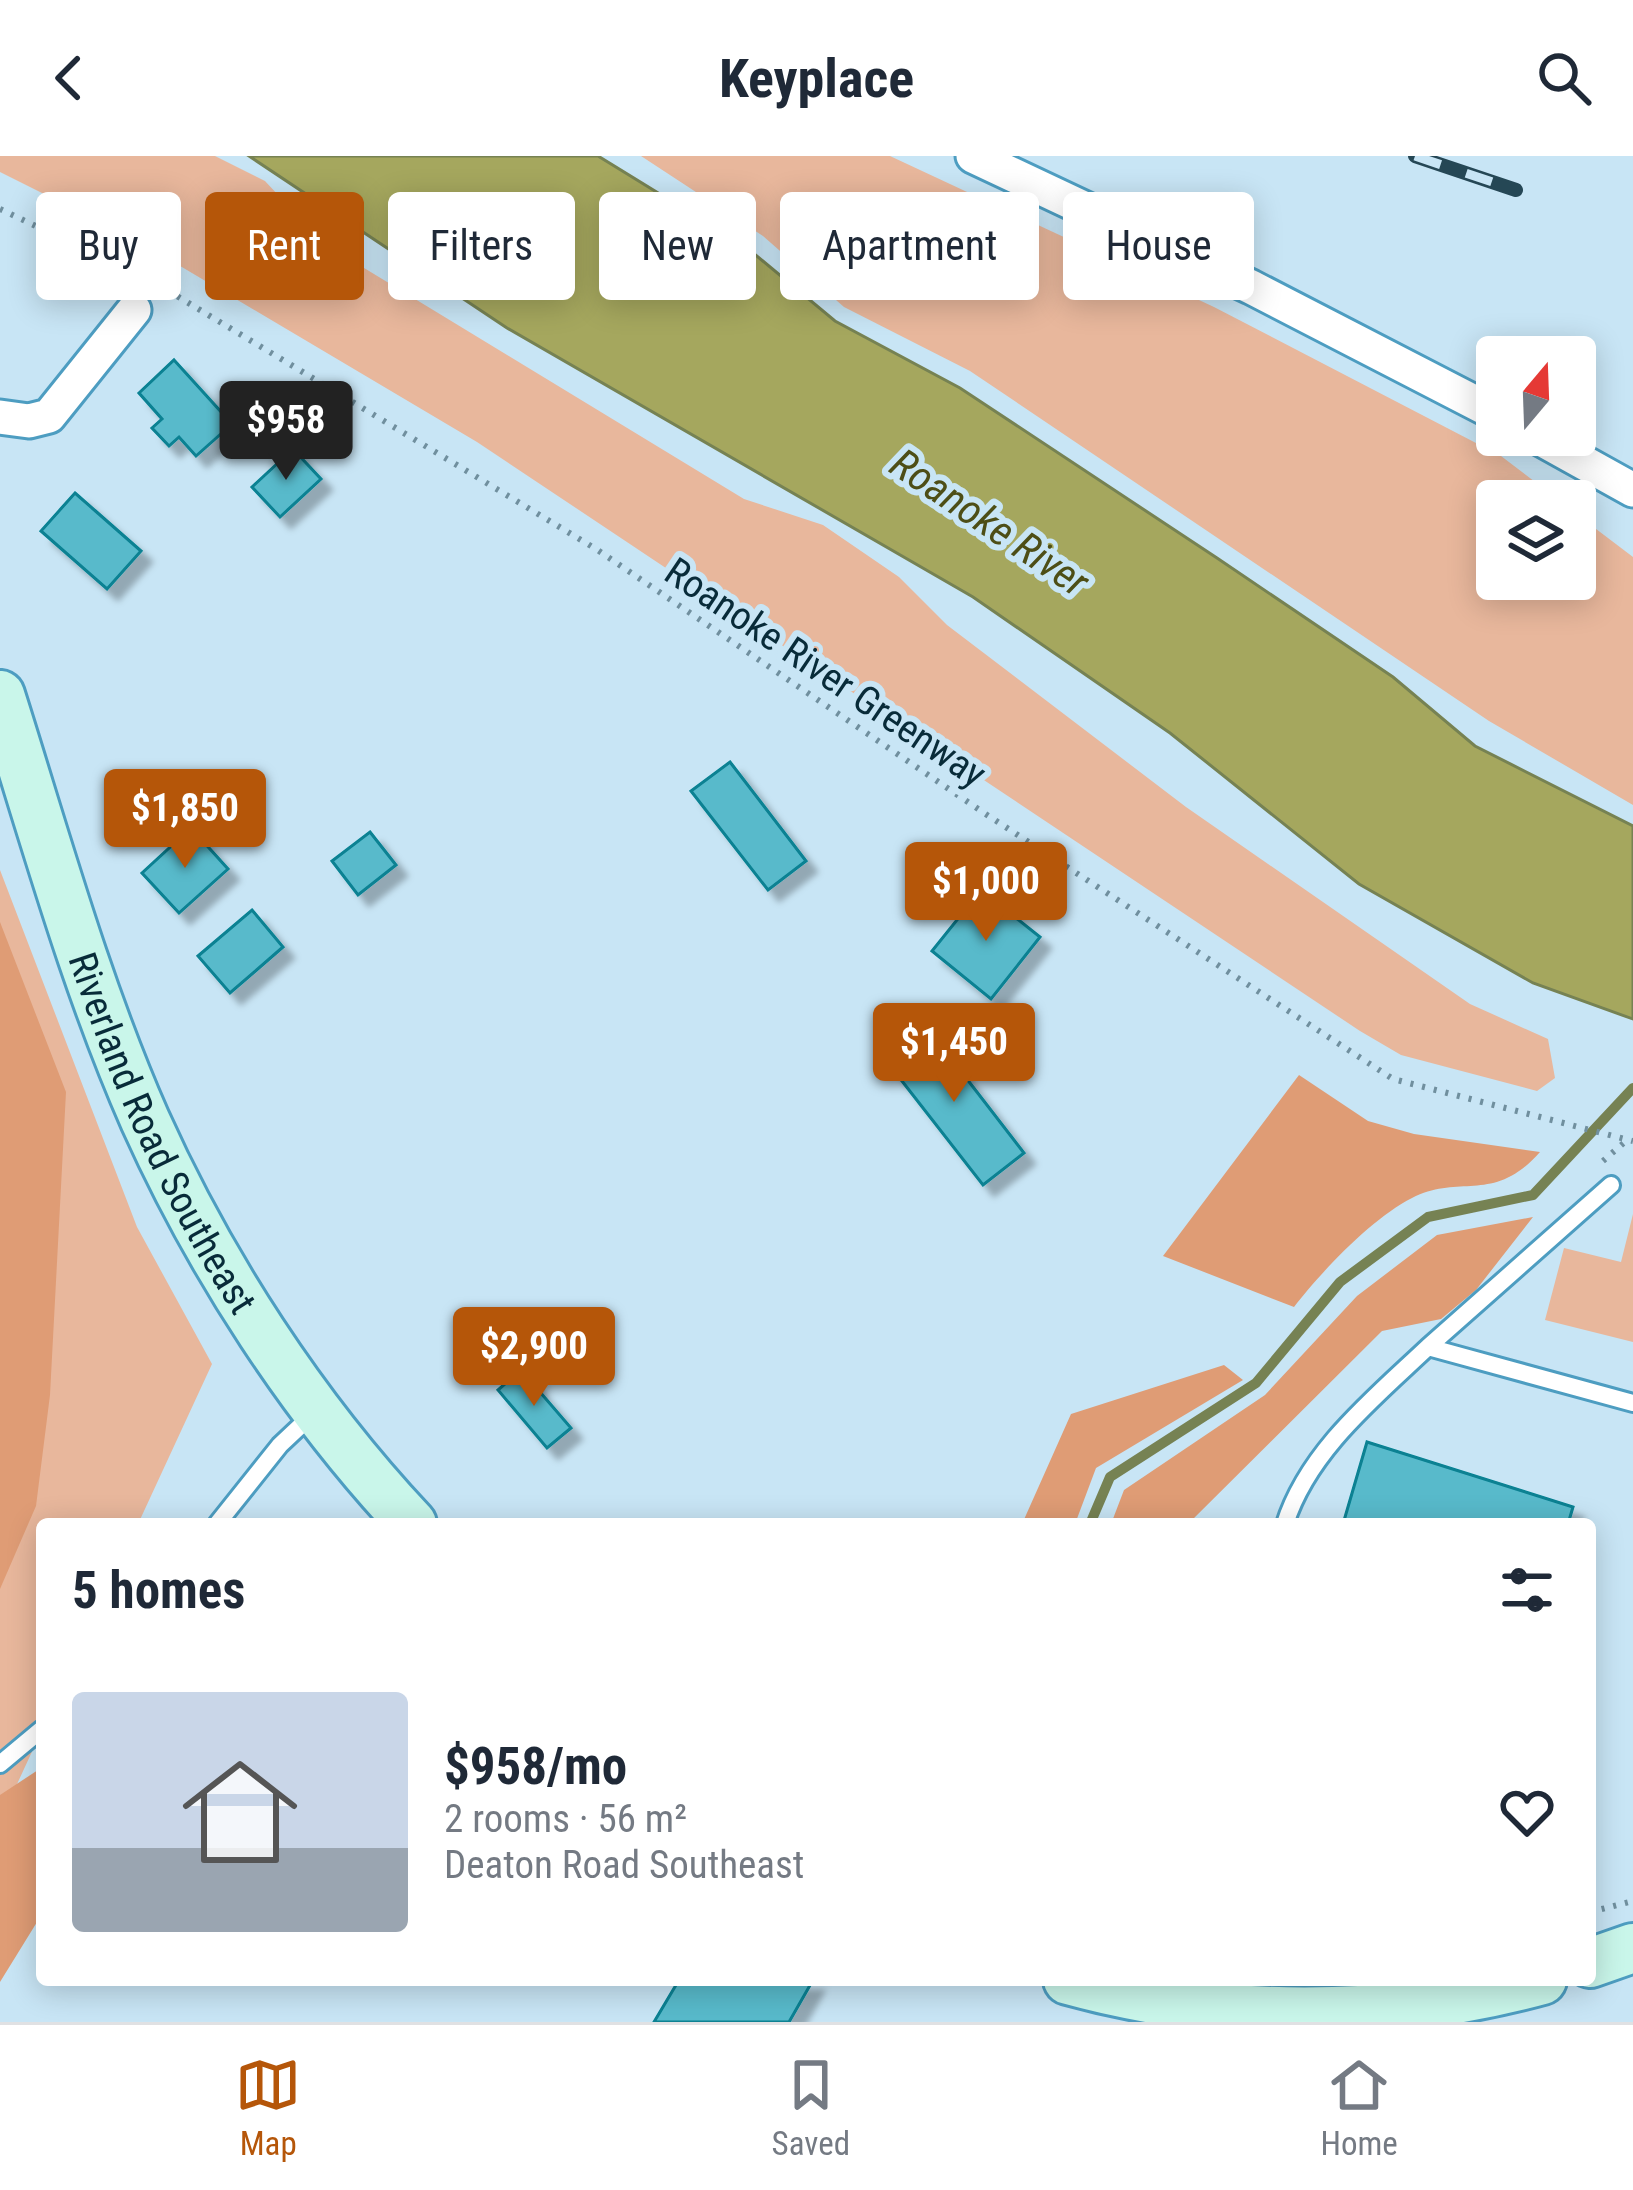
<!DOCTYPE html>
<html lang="en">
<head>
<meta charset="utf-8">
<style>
	:root { --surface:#fff; --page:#f6f6f7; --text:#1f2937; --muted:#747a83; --line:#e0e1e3; --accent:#b55609 }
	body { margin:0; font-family:"Roboto Condensed",sans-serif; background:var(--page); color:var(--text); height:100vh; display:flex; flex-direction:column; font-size:45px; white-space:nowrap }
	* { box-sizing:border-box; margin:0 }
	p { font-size:39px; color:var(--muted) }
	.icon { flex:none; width:66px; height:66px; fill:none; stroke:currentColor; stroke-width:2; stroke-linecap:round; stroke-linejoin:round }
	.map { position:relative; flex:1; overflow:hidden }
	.sheet { position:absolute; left:36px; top:1362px; width:1560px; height:468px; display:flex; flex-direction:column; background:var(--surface); border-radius:12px; box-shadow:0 6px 30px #0003 }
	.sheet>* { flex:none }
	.hud { position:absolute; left:36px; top:36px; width:1563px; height:108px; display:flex; gap:24px }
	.needle { width:78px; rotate:19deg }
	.controls { position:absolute; left:1476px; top:180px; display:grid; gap:24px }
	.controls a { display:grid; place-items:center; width:120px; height:120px; border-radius:12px; background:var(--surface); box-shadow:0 6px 30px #0003; font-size:60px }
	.price { position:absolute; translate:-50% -102px; padding:0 27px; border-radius:12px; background:var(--accent); color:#fff; font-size:39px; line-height:78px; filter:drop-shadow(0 3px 6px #0008) }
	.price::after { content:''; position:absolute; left:50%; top:72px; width:36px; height:27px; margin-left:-18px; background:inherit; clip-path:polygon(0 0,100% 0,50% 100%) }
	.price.current { background:#222; color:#fff }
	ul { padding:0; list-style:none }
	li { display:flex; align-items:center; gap:36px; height:300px; padding:0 36px }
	li span { display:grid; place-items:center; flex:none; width:336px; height:240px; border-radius:12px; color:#555 }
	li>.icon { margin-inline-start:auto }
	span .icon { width:144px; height:144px; fill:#fffc; stroke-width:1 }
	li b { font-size:51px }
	h2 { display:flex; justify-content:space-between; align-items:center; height:144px; padding:0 36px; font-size:51px }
	.pill { padding:0 42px; border-radius:12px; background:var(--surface); box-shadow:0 6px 30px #0003; font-size:42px; line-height:108px }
	.pill.current { background:var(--accent); color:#fff }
	header { display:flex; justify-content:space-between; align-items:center; height:156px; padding:0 36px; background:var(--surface); font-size:54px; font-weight:700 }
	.tabs { display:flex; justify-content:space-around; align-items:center; height:168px; border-top:3px solid var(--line); background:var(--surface); font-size:33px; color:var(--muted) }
	.tabs a { display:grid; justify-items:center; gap:6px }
	.tabs .current { color:var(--accent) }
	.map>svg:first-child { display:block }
	.green { fill:#e8b79c }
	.forest { fill:#df9c75 }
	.water { fill:#a5a75e; stroke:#768253; stroke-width:3 }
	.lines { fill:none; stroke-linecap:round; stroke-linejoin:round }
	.stream { stroke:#768253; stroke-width:10 }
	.building { fill:#58bacb; stroke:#078192; stroke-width:3; filter:url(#shadow) }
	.lane-casing { stroke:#4d9dc1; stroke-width:22 }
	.street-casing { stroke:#4d9dc1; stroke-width:39 }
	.secondary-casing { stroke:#4d9dc1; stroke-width:54 }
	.path { stroke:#708f9e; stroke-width:6; stroke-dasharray:3 9; stroke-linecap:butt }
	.lane { stroke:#fff; stroke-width:16 }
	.street { stroke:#fff; stroke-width:33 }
	.secondary { stroke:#c9f6ea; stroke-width:48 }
	.rail-casing { stroke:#254755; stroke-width:14 }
	.rail { stroke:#c8e5f5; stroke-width:9; stroke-dasharray:27; stroke-linecap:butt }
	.labels { text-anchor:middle; stroke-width:12; stroke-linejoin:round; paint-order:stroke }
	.street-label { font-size:39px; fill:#082b39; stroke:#c8e5f5 }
	.water-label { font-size:42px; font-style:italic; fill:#4d4e16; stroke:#c8e5f5 }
</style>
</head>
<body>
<header><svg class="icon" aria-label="back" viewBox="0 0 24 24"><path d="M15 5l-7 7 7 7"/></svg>Keyplace<svg class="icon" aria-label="search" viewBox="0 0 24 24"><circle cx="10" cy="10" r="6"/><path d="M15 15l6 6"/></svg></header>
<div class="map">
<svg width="1633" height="1866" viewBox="0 0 1633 1866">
	<defs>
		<filter id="shadow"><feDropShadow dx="11" dy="11" stdDeviation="3" flood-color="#0004"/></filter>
	</defs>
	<rect width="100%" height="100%" fill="#c8e5f5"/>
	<path class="green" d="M0,0H215L265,25L323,87L744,343L823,369L899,421L947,469L1186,651L1470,848L1548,883L1555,922L1537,935L1401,899L1360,875L477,286L138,85L0,16Z
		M641,0H890L1214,151L1501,300L1560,345H1497V423H1575V357L1633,401V649L1489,565L970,215L844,151L763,80Z
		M0,714L137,1071L212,1208L138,1368H42V1574L0,1665Z
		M1633,1058V1186L1545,1164L1564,1092L1621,1106Z"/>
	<path class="forest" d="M0,766L66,936L50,1239L36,1350L0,1433Z
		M1299,919L1368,965L1414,978L1540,996C1493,1049 1461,1017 1412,1042C1372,1062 1321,1116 1294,1151L1163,1100Z
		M1533,1061L1476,1134L1441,1163L1382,1175L1188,1368H1111L1124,1334L1265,1239L1357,1140L1437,1079Z
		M1224,1209L1243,1224L1096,1312L1075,1368H1022L1071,1258Z
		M38,1614H42V1758L0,1826V1639Z"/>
	<path class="water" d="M249,0H598L746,91L835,165L960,232L1217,402L1393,521L1475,590L1633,670V863L1533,827L1359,728L1170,577L973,441L507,172Z"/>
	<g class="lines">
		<path class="stream" d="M1090,1368L1110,1321L1256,1227L1340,1126L1428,1061L1533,1039L1633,932"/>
	</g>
	<path class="building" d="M174,204L232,268L196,300L179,281L169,290L152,272L162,263L139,237Z
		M293,293L321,323L280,361L252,331Z
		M75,337L141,395L107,433L41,375Z
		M730,606L806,705L768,734L691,635Z
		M191,672L228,713L179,757L142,717Z
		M370,676L396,709L358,739L332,705Z
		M981,734L1040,781L991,843L932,795Z
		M252,754L283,791L230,837L198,800Z
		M926,870L1024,997L983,1029L884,902Z
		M521,1214L571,1272L547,1292L498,1234Z
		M1367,1286L1573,1351L1568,1368H1343Z
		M679,1824H813L789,1866H654Z"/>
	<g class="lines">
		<g class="lane-casing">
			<path id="lane" d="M1428,1191L1611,1029
				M217,1368L280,1289L313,1258
				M1285,1368C1308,1295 1374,1242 1428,1191L1633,1247
				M0,1608L42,1573"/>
		</g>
		<g class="street-casing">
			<path id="street" d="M973,0L1251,131L1497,258
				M0,261L29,265L49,260L134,154
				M1534,279L1633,334"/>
		</g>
		<g class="secondary-casing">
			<g id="secondary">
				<path id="s1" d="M0,539C45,681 85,828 145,964C210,1109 303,1252 412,1368"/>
				<path d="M1590,1807L1633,1792"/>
				<path d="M1068,1824C1219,1866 1389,1866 1542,1824"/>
			</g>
		</g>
		<path class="path" d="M0,53L145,122
			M157,128L596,393L984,657L1393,923L1633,985
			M1603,1005L1627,984
			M1590,1756L1633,1745"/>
		<use href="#lane" class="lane"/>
		<use href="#street" class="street"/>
		<use href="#secondary" class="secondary"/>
		<g class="rail-casing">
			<path id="rail" d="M1415,0L1516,34"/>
		</g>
		<use href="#rail" class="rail"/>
	</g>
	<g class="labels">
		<g class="street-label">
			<text transform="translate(826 516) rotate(34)" y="14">Roanoke River Greenway</text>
			<text dy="14" stroke="none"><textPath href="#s1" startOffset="468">Riverland Road Southeast</textPath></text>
		</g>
		<g class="water-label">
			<text transform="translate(990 366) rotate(34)" y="15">Roanoke River</text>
		</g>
	</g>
</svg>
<div class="controls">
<a><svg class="needle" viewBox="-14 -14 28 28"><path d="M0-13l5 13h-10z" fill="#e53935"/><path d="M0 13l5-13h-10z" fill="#747a83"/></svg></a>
<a><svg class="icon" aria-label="layers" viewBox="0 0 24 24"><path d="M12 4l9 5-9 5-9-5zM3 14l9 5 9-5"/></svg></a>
</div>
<b class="price current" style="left:286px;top:327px">$958</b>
<b class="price" style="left:185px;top:715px">$1,850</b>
<b class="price" style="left:986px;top:788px">$1,000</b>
<b class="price" style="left:954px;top:949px">$1,450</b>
<b class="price" style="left:534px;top:1253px">$2,900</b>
<div class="hud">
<a class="pill">Buy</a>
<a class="pill current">Rent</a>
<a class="pill">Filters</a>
<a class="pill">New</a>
<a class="pill">Apartment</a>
<a class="pill">House</a>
</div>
<section class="sheet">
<h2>5 homes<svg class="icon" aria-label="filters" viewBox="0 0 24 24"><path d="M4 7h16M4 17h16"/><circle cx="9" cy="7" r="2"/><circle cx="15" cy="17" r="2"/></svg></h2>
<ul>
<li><span style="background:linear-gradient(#c9d6e8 65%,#9aa5b1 0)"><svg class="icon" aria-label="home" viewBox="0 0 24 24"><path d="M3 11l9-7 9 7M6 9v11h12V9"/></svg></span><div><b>$958/mo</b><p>2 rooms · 56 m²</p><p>Deaton Road Southeast</p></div><svg class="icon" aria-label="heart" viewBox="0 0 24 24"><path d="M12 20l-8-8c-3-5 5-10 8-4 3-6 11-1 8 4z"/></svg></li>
</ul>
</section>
</div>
<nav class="tabs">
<a class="current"><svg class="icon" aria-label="map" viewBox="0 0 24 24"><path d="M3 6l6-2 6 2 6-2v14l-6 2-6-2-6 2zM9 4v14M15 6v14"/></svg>Map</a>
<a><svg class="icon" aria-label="saved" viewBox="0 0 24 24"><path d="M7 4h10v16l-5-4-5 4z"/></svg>Saved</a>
<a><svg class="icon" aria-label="home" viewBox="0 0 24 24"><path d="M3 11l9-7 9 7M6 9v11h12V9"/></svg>Home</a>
</nav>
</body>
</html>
